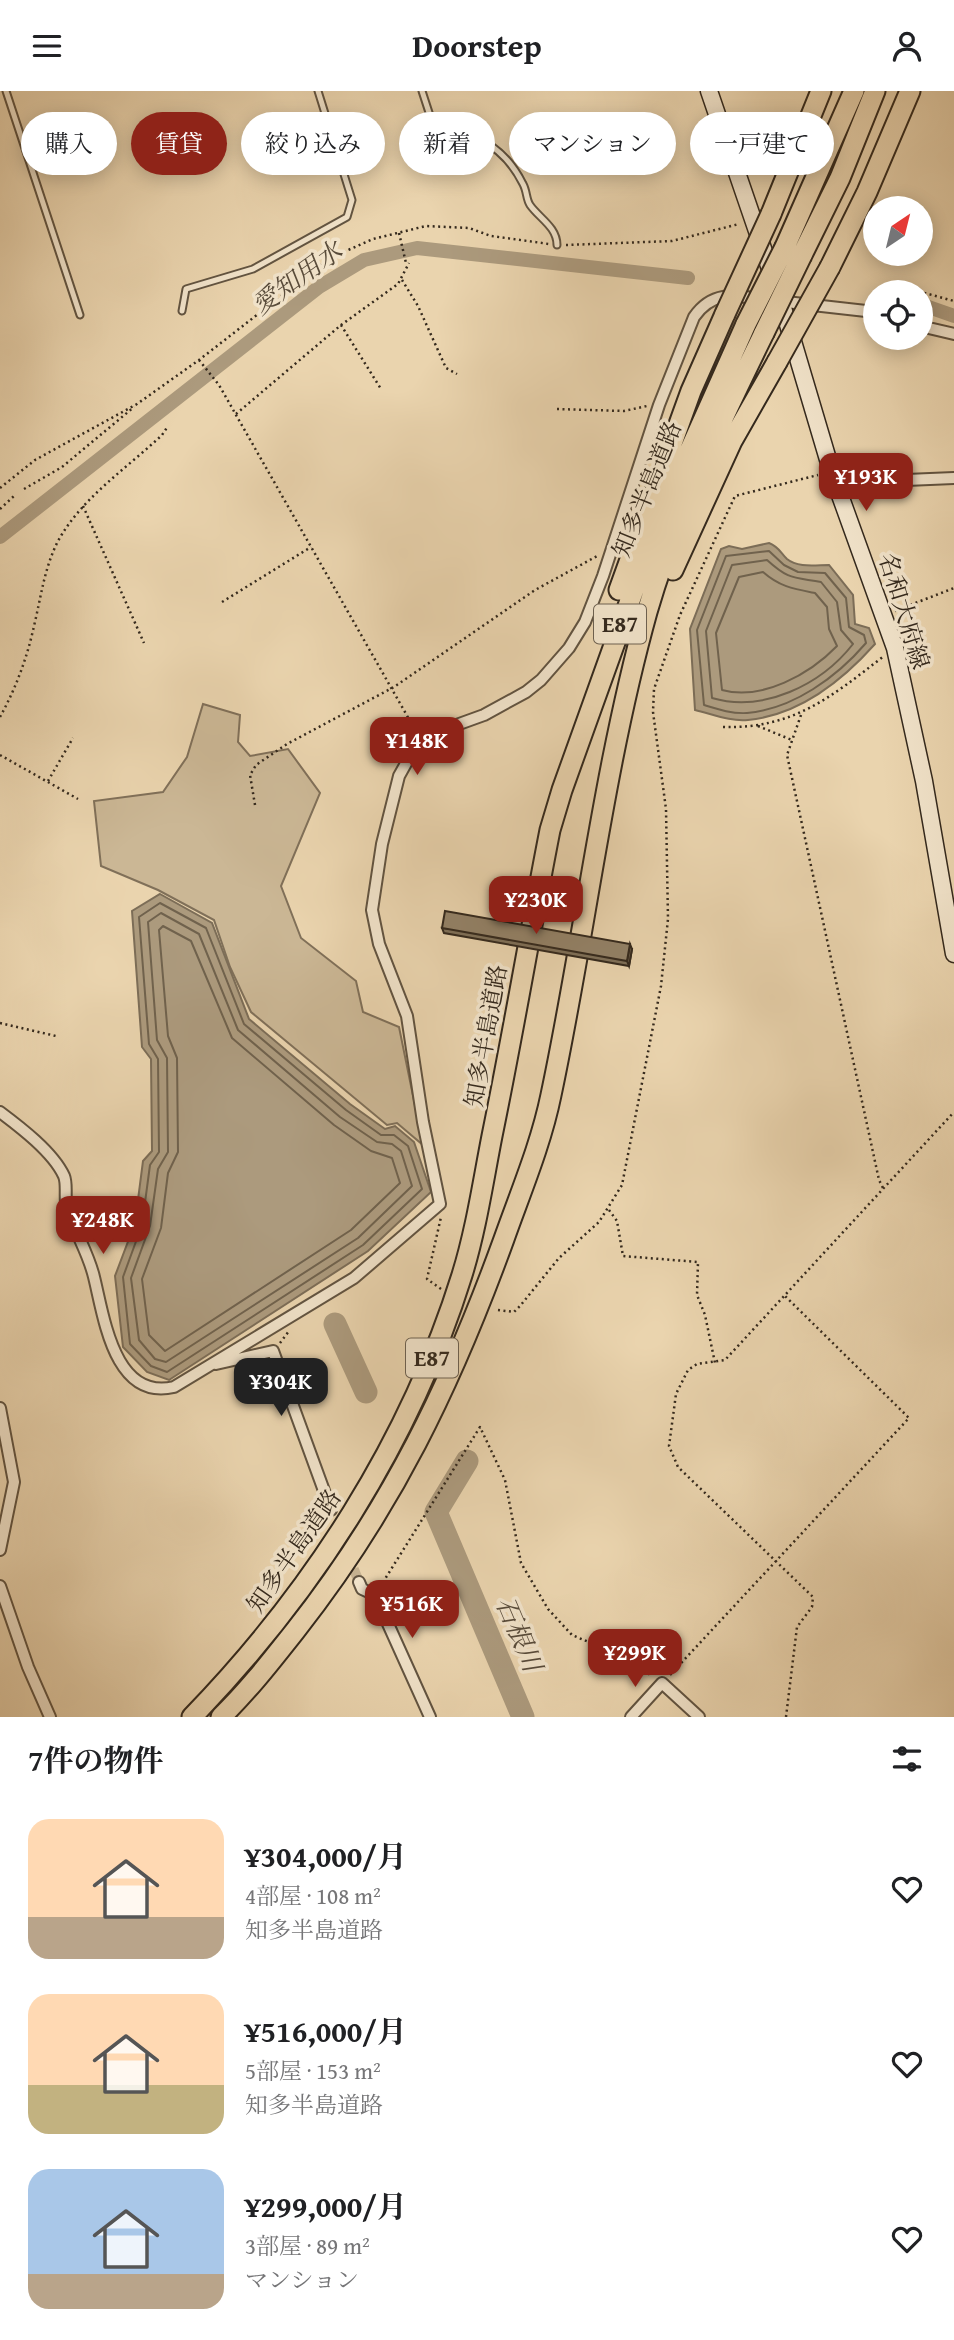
<!DOCTYPE html>
<html lang="ja">
<head>
<meta charset="utf-8">
<style>
	:root { --surface:#fff; --page:#f6f6f6; --text:#202124; --muted:#757577; --accent:#8f2418 }
	body { margin:0; font-family:"Gentium Book Plus","Noto Serif JP",serif; background:var(--page); color:var(--text); height:100vh; display:flex; flex-direction:column; font-size:26px; white-space:nowrap }
	* { box-sizing:border-box; margin:0 }
	p { font-size:23px; color:var(--muted) }
	.icon { flex:none; width:38px; height:38px; fill:none; stroke:currentColor; stroke-width:2; stroke-linecap:round; stroke-linejoin:round }
	.map { position:relative; height:1626px; overflow:hidden }
	.drawer { display:flex; flex-direction:column; background:var(--surface); flex:1 }
	.drawer>* { flex:none }
	.banner { position:absolute; left:21px; top:21px; width:914px; height:63px; display:flex; gap:14px }
	.needle { width:46px; rotate:35deg }
	.tools { position:absolute; left:863px; top:105px; display:grid; gap:14px }
	.tools a { display:grid; place-items:center; width:70px; height:70px; border-radius:50%; background:var(--surface); box-shadow:0 4px 18px #0003; font-size:35px }
	.price { position:absolute; translate:-50% -60px; padding:0 16px; border-radius:14px; background:var(--accent); color:#fff; font-size:23px; line-height:46px; filter:drop-shadow(0 2px 4px #0008) }
	.price::after { content:''; position:absolute; left:50%; top:42px; width:21px; height:16px; margin-left:-10px; background:inherit; clip-path:polygon(0 0,100% 0,50% 100%) }
	.price.current { background:#222; color:#fff }
	ul { padding:0; list-style:none }
	li { display:flex; align-items:center; gap:21px; height:175px; padding:0 28px }
	li span { display:grid; place-items:center; flex:none; width:196px; height:140px; border-radius:21px; color:#555 }
	li>.icon { margin-inline-start:auto }
	span .icon { width:84px; height:84px; fill:#fffc; stroke-width:1 }
	li b { font-size:30px }
	h2 { display:flex; justify-content:space-between; align-items:center; height:84px; padding:0 28px; font-size:30px }
	.chip { padding:0 24px; border-radius:32px; background:var(--surface); box-shadow:0 4px 18px #0003; font-size:24px; line-height:63px }
	.chip.current { background:var(--accent); color:#fff }
	header { display:flex; justify-content:space-between; align-items:center; height:91px; padding:0 28px; background:var(--surface); font-size:32px; font-weight:700 }
	.map>svg:first-child { display:block }
	.green { fill:#cbb795; stroke:#807059; stroke-width:2 }
	.water { fill:#ac9a7d; stroke:#7c6d57; stroke-width:2 }
	.lines { fill:none; stroke-linecap:round; stroke-linejoin:round }
	.shore { stroke:#70624d; stroke-width:2 }
	.canal { stroke:#ac9a7d; stroke-width:14 }
	.river { stroke:#ac9a7d; stroke-width:23 }
	.minor-tunnel { stroke:#c6b291; stroke-width:10; stroke-dasharray:10 5; stroke-linecap:butt }
	.service-casing { stroke:#625441; stroke-width:9 }
	.minor-casing { stroke:#625441; stroke-width:14 }
	.secondary-casing { stroke:#34291d; stroke-width:19 }
	.motorway-casing { stroke:#34291d; stroke-width:23 }
	.path { stroke:#34291d; stroke-width:2.5; stroke-dasharray:2 3.5; stroke-linecap:butt }
	.service { stroke:#f1e3ca; stroke-width:5 }
	.minor { stroke:#f1e3ca; stroke-width:10 }
	.secondary { stroke:#f1e3ca; stroke-width:16 }
	.motorway { stroke:#ead4ae; stroke-width:19 }
	.motorway-bridge-casing { stroke:#34291d; stroke-width:23; stroke-linecap:butt }
	.motorway-bridge { stroke:#ead4ae; stroke-width:19 }
	.wall { fill:#7e7059; stroke:#34291d; stroke-width:2 }
	.shaded-wall { fill:#675b49; stroke:#34291d; stroke-width:2 }
	.building { fill:#938268; stroke:#34291d; stroke-width:2 }
	.labels { text-anchor:middle; stroke-width:7; stroke-linejoin:round; paint-order:stroke }
	.shield { fill:#f1e3ca; stroke:#6d6151; stroke-width:2 }
	.shield-label { font-size:23px; font-weight:bold; fill:#34291d }
	.street-label { font-size:24px; fill:#34291d; stroke:#f1e3ca }
	.water-label { font-size:26px; font-style:italic; fill:#584b3a; stroke:#f1e3ca }
</style>
</head>
<body>
<header><svg class="icon" aria-label="menu" viewBox="0 0 24 24"><path d="M4 6h16M4 12h16M4 18h16"/></svg>Doorstep<svg class="icon" aria-label="person" viewBox="0 0 24 24"><circle cx="12" cy="8" r="4"/><path d="M4 21q1-7 8-7t8 7"/></svg></header>
<div class="map">
<svg width="954" height="1626" viewBox="0 0 954 1626">
	<rect width="100%" height="100%" fill="#ead4ae"/>
	<filter id="stains"><feTurbulence type="fractalNoise" baseFrequency=".00286" numOctaves="4"/><feColorMatrix values="0 0 0 0 .2 0 0 0 0 .09 0 0 0 0 .02 0 0 0 .5 -.17"/></filter>
	<radialGradient id="worn" r=".72"><stop offset=".6" stop-color="#630" stop-opacity="0"/><stop offset="1" stop-color="#630" stop-opacity=".3"/></radialGradient>
	<path class="green" d="M203,613L240,624L238,651L250,665L288,658L320,702L281,795L301,847L356,890L363,921L399,936L423,1054L397,1032L387,1034L251,921L230,876L214,829L158,799L101,775L94,710L163,701L187,666Z"/>
	<path class="water" d="M769,452C779,456 780,461 787,468C798,477 815,474 829,474L853,504L855,533L869,537L875,553C842,590 799,624 748,629C731,631 712,623 695,619L690,538L721,458L729,455L742,458Z
		M160,803L212,832L249,928L350,1013L385,1038L395,1035L414,1051L431,1101L368,1160L169,1289L147,1281L123,1256L115,1185L135,1132L143,1070L152,1060L151,968L142,956L132,820Z"/>
	<g class="lines">
		<path class="shore" d="M769,460L784,474L798,481L825,482L846,507L849,536L864,544L866,552C837,586 793,618 747,622C732,623 717,618 704,614L697,539L726,465Z
			M767,469C789,489 793,486 821,491L837,511L841,539L853,553C821,594 763,622 712,607L706,540L732,474Z
			M763,481C780,496 794,498 815,502L827,516L829,538L837,555C810,583 762,610 722,599L716,542L739,486Z
			M160,812L206,837L244,933L346,1019L381,1044H394L408,1055L422,1098L363,1154L167,1281L151,1275L130,1253L123,1186L142,1134L150,1074L159,1061L158,968L149,953L139,826Z
			M161,822L199,843L238,939L340,1026L377,1051L392,1053L401,1060L412,1095L358,1147L166,1271L155,1268L139,1249L131,1187L150,1135L158,1078L168,1061L167,967L157,949L148,831Z
			M163,835L191,850L232,947L334,1034L371,1060L392,1067L400,1092L351,1139L165,1260L149,1244L142,1188L161,1137L168,1082L178,1061L177,967L168,945L159,839Z"/>
		<path class="canal" d="M920,213L954,225
			M0,446L319,196L364,169L417,157L688,187"/>
		<path class="river" d="M335,1233L366,1301
			M467,1370L436,1421L523,1626"/>
		<path class="minor-tunnel" d="M348,1464L359,1491"/>
		<g class="service-casing">
			<path id="service" d="M6,0L80,224
				M422,0L435,40C475,39 505,57 523,93C527,100 526,108 530,114C539,127 557,136 557,154
				M182,220L186,198L253,178L347,126L352,109L318,0"/>
		</g>
		<g class="minor-casing">
			<path id="minor" d="M777,210L875,221
				M920,235L954,243
				M835,392L954,387
				M0,1021C20,1036 53,1061 64,1085C67,1092 65,1103 66,1111C72,1137 88,1160 94,1186C104,1226 114,1310 174,1296L354,1187L440,1113L423,1031L407,925L379,853L372,819L382,753L399,685L409,667L437,641L484,624L526,601L541,589L569,557L585,531L603,485L659,314L694,226C712,200 734,204 761,208
				M216,1273L273,1260L331,1419
				M0,1317L14,1391L0,1459
				M359,1491L362,1498L375,1504L430,1626
				M0,1495L28,1576L50,1626
				M631,1626L662,1592L699,1626"/>
		</g>
		<g class="secondary-casing">
			<path id="secondary" d="M709,0L781,210L832,382L895,557L924,690L954,863"/>
		</g>
		<g class="motorway-casing">
			<path id="motorway" d="M771,123L821,0
				M785,156L854,0
				M802,164L840,87L875,0
				M830,176L867,101L910,0
				M673,479L732,350L777,271
				M619,499L691,300L725,223
				M192,1626C313,1501 410,1351 462,1184C476,1139 483,1091 492,1045C513,943 530,841 550,739L562,699L660,426L746,233
				M221,1626C248,1600 272,1569 295,1540C392,1417 451,1294 504,1148C521,1100 541,1053 551,1004C585,844 603,679 647,521C675,424 720,332 764,242"/>
		</g>
		<path class="path" d="M399,142L406,172
			M566,154L672,150L739,133
			M402,189L418,215L446,277L457,283
			M892,201L910,198L954,210
			M341,234L381,298
			M199,269L219,294L418,644
			M557,318L624,320L647,315
			M236,323L341,234L398,193L409,172
			M0,397L35,369L137,313L199,269L330,167L373,148L426,135L469,137L491,145L549,153
			M24,398L62,376L134,316
			M83,415L144,552
			M0,418L14,405
			M222,511L311,456
			M895,520L954,497
			M801,624L787,664L879,1089L884,1099
			M0,626C16,597 27,567 34,535C41,506 44,479 57,452C80,408 126,378 162,344L168,335
			M758,635L792,649
			M723,636C793,638 831,606 884,565
			M0,664L78,708
			M48,690L73,647
			M255,714L250,684L256,674L287,653L394,596L535,499L599,464
			M0,932L56,945
			M609,1119L617,1130L623,1165L698,1171L697,1204L705,1224L715,1272
			M441,1198L427,1188L441,1126
			M498,1219L514,1221L520,1215L559,1167L599,1131L622,1094L661,895L668,828L666,718L653,621L654,598L680,524L735,405L818,384
			M280,1252L289,1240
			M380,1496L480,1336L505,1389L521,1472L548,1518L572,1544L624,1566L652,1585
			M670,1584L909,1327L784,1204
			M786,1626L797,1536L812,1516L813,1506L678,1376L669,1355L676,1303L688,1279L697,1273L725,1269L954,1021"/>
		<use href="#service" class="service"/>
		<use href="#minor" class="minor"/>
		<use href="#secondary" class="secondary"/>
		<use href="#motorway" class="motorway"/>
		<g class="motorway-bridge-casing">
			<path id="motorway-bridge" d="M725,223L771,123
				M746,233L785,156
				M764,242L802,164
				M777,271L830,176"/>
		</g>
		<use href="#motorway-bridge" class="motorway-bridge"/>
	</g>
	<path class="wall" d="M442,837L632,858L629,875L444,842Z"/>
	<path class="shaded-wall" d="M630,853L632,858L629,875L627,870Z"/>
	<path class="building" d="M445,820L630,853L627,870L442,837Z"/>
	<g class="labels">
		<g class="shield">
			<rect x="594" y="513.5" width="52" height="39" rx="5"/>
			<rect x="406" y="1247.5" width="52" height="39" rx="5"/>
		</g>
		<g class="shield-label">
			<text x="620" y="541">E87</text>
			<text x="432" y="1275">E87</text>
		</g>
		<g class="street-label">
			<text transform="translate(647 398) rotate(-68)" y="8">知多半島道路</text>
			<text transform="translate(904 520) rotate(73)" y="8">名和大府線</text>
			<text transform="translate(486 945) rotate(-80)" y="8">知多半島道路</text>
			<text transform="translate(294 1460) rotate(-55)" y="8">知多半島道路</text>
		</g>
		<g class="water-label">
			<text transform="translate(297 187) rotate(-36)" y="9">愛知用水</text>
			<text transform="translate(519 1543) rotate(67)" y="9">石根川</text>
		</g>
	</g>
	<rect width="100%" height="100%" filter="url(#stains)"/>
	<rect width="100%" height="100%" fill="url(#worn)"/>
</svg>
<div class="tools">
<a><svg class="needle" viewBox="-14 -14 28 28"><path d="M0-13l5 13h-10z" fill="#e53935"/><path d="M0 13l5-13h-10z" fill="#757577"/></svg></a>
<a><svg class="icon" aria-label="locate" viewBox="0 0 24 24"><circle cx="12" cy="12" r="6"/><path d="M12 2v4M12 18v4M2 12h4M18 12h4"/></svg></a>
</div>
<b class="price" style="left:866px;top:422px">¥193K</b>
<b class="price" style="left:417px;top:686px">¥148K</b>
<b class="price" style="left:536px;top:845px">¥230K</b>
<b class="price" style="left:103px;top:1165px">¥248K</b>
<b class="price current" style="left:281px;top:1327px">¥304K</b>
<b class="price" style="left:412px;top:1549px">¥516K</b>
<b class="price" style="left:635px;top:1598px">¥299K</b>
<div class="banner">
<a class="chip">購入</a>
<a class="chip current">賃貸</a>
<a class="chip">絞り込み</a>
<a class="chip">新着</a>
<a class="chip">マンション</a>
<a class="chip">一戸建て</a>
</div>
</div>
<section class="drawer">
<h2>7件の物件<svg class="icon" aria-label="filters" viewBox="0 0 24 24"><path d="M4 7h16M4 17h16"/><circle cx="9" cy="7" r="2"/><circle cx="15" cy="17" r="2"/></svg></h2>
<ul>
<li><span style="background:linear-gradient(#ffd9b3 70%,#b9a48a 0)"><svg class="icon" aria-label="home" viewBox="0 0 24 24"><path d="M3 11l9-7 9 7M6 9v11h12V9"/></svg></span><div><b>¥304,000/月</b><p>4部屋 · 108 m²</p><p>知多半島道路</p></div><svg class="icon" aria-label="heart" viewBox="0 0 24 24"><path d="M12 20l-8-8c-3-5 5-10 8-4 3-6 11-1 8 4z"/></svg></li>
<li><span style="background:linear-gradient(#ffd9b3 65%,#c2b280 0)"><svg class="icon" aria-label="home" viewBox="0 0 24 24"><path d="M3 11l9-7 9 7M6 9v11h12V9"/></svg></span><div><b>¥516,000/月</b><p>5部屋 · 153 m²</p><p>知多半島道路</p></div><svg class="icon" aria-label="heart" viewBox="0 0 24 24"><path d="M12 20l-8-8c-3-5 5-10 8-4 3-6 11-1 8 4z"/></svg></li>
<li><span style="background:linear-gradient(#a9c7e8 75%,#b9a48a 0)"><svg class="icon" aria-label="home" viewBox="0 0 24 24"><path d="M3 11l9-7 9 7M6 9v11h12V9"/></svg></span><div><b>¥299,000/月</b><p>3部屋 · 89 m²</p><p>マンション</p></div><svg class="icon" aria-label="heart" viewBox="0 0 24 24"><path d="M12 20l-8-8c-3-5 5-10 8-4 3-6 11-1 8 4z"/></svg></li>
</ul>
</section>
</body>
</html>
